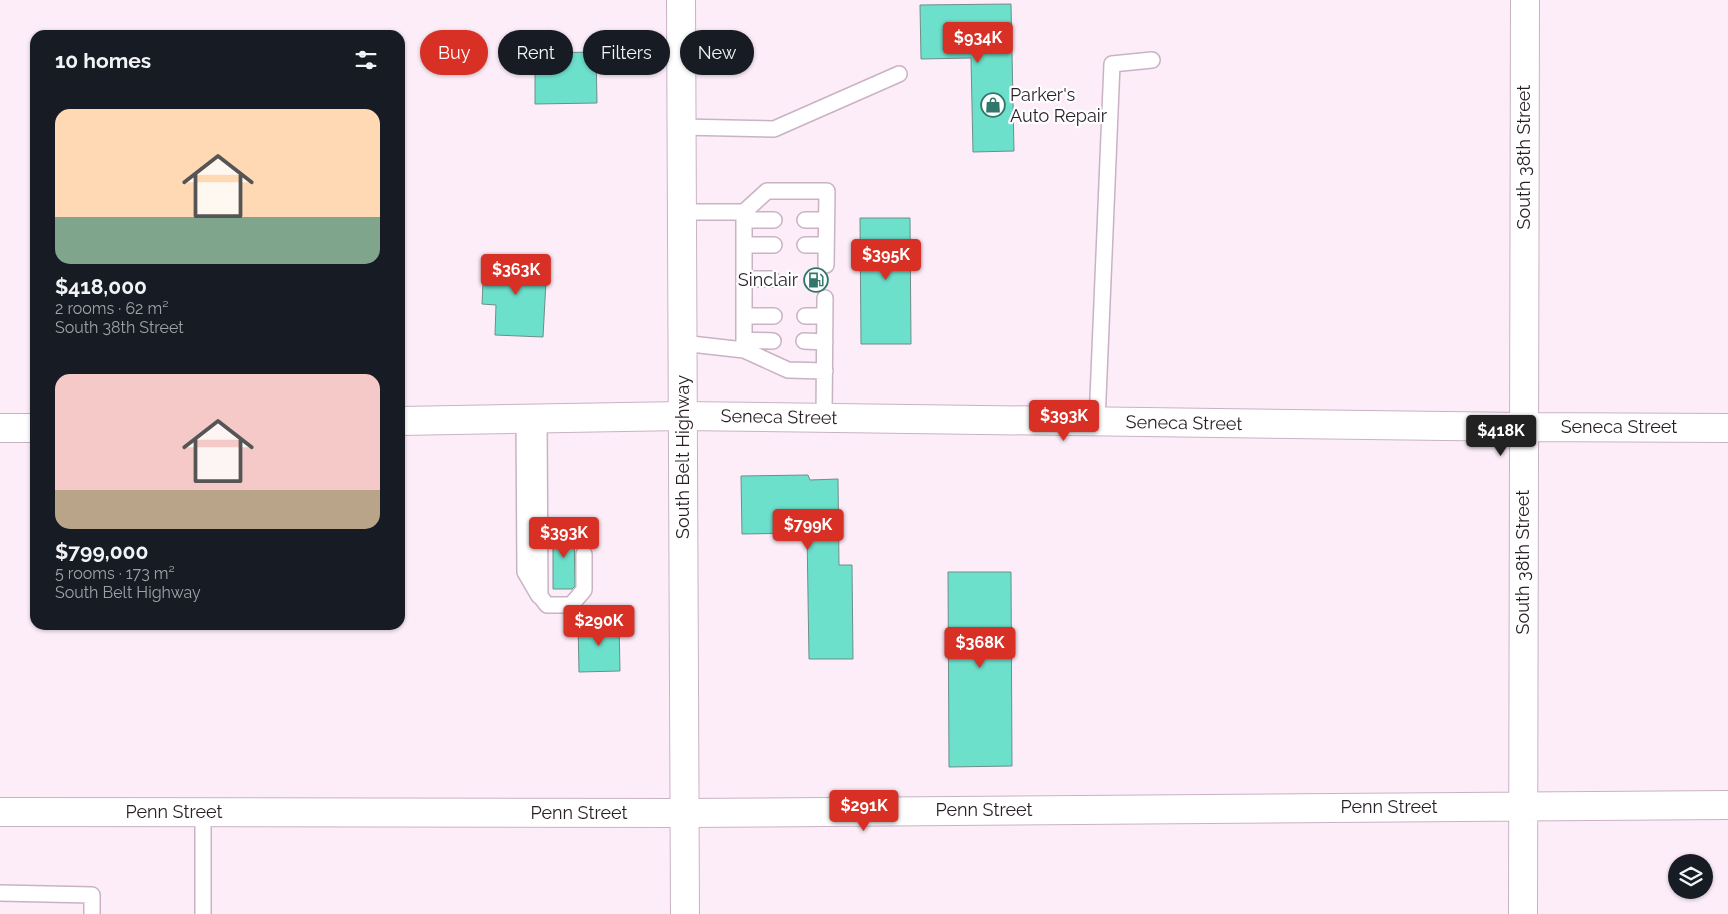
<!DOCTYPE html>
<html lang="en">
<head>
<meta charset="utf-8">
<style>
	:root { --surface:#171b24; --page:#20242c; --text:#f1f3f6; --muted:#9ea1a6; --accent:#d93025 }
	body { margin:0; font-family:Raleway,sans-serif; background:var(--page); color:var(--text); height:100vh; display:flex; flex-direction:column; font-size:19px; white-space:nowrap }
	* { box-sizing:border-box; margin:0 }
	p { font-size:16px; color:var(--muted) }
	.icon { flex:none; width:28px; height:28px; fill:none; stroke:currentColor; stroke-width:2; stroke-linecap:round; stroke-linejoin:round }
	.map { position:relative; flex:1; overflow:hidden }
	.drawer { position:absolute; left:30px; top:30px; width:375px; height:600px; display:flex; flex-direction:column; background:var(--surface); border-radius:15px; box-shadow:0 1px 4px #0004 }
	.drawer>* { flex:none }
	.hud { position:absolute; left:420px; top:30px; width:475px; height:45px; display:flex; gap:10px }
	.tools { position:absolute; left:1668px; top:854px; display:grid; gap:10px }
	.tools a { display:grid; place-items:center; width:45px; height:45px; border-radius:50%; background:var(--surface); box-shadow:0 1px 4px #0004; font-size:25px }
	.price { position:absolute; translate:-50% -42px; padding:0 11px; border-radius:5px; background:var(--accent); color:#fff; font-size:16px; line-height:32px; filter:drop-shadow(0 1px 2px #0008) }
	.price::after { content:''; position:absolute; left:50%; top:30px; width:15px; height:11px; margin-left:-8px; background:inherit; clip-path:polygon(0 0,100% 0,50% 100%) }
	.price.current { background:#222; color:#fff }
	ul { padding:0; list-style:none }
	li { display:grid; align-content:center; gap:10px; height:265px; padding:0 25px }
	li span { display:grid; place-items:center; height:155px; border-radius:15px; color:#555 }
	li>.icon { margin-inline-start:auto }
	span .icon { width:90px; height:90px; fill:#fffc; stroke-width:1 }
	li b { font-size:21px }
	h2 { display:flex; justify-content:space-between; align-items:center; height:60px; padding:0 25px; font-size:21px }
	.chip { padding:0 18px; border-radius:22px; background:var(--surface); box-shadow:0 1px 4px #0004; font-size:18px; line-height:45px }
	.chip.current { background:var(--accent); color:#fff }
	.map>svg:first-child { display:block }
	.building { fill:#6de0cc; stroke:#6e8e87 }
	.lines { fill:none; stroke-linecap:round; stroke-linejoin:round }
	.service-casing { stroke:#cab2c5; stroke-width:18 }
	.minor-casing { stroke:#cab2c5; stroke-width:30 }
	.primary-casing { stroke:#cab2c5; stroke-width:30 }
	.service { stroke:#fff; stroke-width:15 }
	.minor { stroke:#fff; stroke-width:28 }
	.primary { stroke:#fff; stroke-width:28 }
	.labels { text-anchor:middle; stroke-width:4.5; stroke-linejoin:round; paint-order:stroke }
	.poi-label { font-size:18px; fill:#281f26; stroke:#fff; text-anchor:start }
	.street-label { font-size:18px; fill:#281f26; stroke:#fff }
</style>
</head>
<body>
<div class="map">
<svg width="1728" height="914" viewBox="0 0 1728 914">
	<rect width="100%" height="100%" fill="#fcedf9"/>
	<path class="building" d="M1011,4L1014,151L973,152L971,58L921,59L920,5Z
		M596,52L597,103L535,104V53Z
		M860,218H910L911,344H861Z
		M484,259L547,262L543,337L495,335L496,305L482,304Z
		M808,475L810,480L838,479L839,565H852L853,659H809L807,533L742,534L741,476Z
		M574,529L575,586L572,589H553V530Z
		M948,572H1011L1012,766L949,767Z
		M578,622H619L620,671L579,672Z"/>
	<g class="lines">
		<g class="service-casing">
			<path id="service" d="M681,127L774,129L899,74
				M682,212H744L767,191H827L826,265
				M744,212V350L788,370L825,371
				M744,220H774
				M805,220H826
				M744,245H774
				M805,245H826
				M744,279H772
				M744,316H774
				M805,316H825
				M744,340L773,341
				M804,341L825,342
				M682,343L744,350
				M824,418L825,298
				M524,419L525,572L539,596
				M539,419L540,596L547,605H571L584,590V554
				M1097,422L1112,64L1152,60
				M0,893L92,895V914
				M203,914V812"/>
		</g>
		<g class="minor-casing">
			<path id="minor" d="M400,421L682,416L1523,427L1728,428
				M0,428H35
				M0,812L684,813L1728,805
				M1523,914L1525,0"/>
		</g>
		<g class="primary-casing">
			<path id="primary" d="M681,0L685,914"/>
		</g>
		<use href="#service" class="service"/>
		<use href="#minor" class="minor"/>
		<use href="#primary" class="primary"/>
	</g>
	<defs>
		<g id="shop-ring" transform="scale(1.25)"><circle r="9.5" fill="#fff" stroke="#32776b" stroke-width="1.5"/><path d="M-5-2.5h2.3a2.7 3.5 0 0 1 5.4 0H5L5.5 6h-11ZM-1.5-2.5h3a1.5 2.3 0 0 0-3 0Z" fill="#32776b"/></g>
		<g id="fuel-ring" transform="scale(1.25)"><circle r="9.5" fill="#fff" stroke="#32776b" stroke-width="1.5"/><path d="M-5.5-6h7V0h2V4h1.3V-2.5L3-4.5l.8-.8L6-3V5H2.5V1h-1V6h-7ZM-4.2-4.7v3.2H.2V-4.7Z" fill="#32776b"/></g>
	</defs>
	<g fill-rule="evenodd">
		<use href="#shop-ring" x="993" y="105"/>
		<use href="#fuel-ring" x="816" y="280"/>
	</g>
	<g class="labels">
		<g class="poi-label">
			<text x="1010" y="101">Parker's<tspan x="1010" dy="21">Auto Repair</tspan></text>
			<text x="798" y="286" text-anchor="end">Sinclair</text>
		</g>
		<g class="street-label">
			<text transform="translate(1524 157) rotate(-90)" y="6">South 38th Street</text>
			<text transform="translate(779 417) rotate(1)" y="6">Seneca Street</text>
			<text transform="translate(1184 423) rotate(1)" y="6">Seneca Street</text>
			<text x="1619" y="433">Seneca Street</text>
			<text transform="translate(683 457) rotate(-90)" y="6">South Belt Highway</text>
			<text transform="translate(1523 562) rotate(-90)" y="6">South 38th Street</text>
			<text x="1389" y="813">Penn Street</text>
			<text x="984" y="816">Penn Street</text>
			<text x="174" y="818">Penn Street</text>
			<text x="579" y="819">Penn Street</text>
		</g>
	</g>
</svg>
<div class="tools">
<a><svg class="icon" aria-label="layers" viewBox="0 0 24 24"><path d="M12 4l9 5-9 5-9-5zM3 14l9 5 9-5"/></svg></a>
</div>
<b class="price" style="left:978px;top:64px">$934K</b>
<b class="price" style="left:886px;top:281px">$395K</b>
<b class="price" style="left:516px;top:296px">$363K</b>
<b class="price" style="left:1064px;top:442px">$393K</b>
<b class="price current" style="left:1501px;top:457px">$418K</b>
<b class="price" style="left:808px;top:551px">$799K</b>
<b class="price" style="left:564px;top:559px">$393K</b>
<b class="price" style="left:599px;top:647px">$290K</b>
<b class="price" style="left:980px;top:669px">$368K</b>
<b class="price" style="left:864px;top:832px">$291K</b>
<div class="hud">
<a class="chip current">Buy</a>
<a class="chip">Rent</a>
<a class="chip">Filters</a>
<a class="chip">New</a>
</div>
<section class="drawer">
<h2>10 homes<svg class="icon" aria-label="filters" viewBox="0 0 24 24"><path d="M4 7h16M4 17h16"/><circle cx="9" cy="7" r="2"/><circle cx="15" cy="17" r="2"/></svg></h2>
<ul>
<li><span style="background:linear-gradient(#ffd9b3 70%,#7fa58c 0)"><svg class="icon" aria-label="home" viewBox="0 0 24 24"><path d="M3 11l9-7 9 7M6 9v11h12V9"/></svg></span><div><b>$418,000</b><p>2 rooms · 62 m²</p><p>South 38th Street</p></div></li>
<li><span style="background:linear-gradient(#f6c9c9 75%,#b9a48a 0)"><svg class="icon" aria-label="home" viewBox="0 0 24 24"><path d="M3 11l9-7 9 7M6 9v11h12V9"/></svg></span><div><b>$799,000</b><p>5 rooms · 173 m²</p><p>South Belt Highway</p></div></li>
</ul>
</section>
</div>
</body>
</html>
